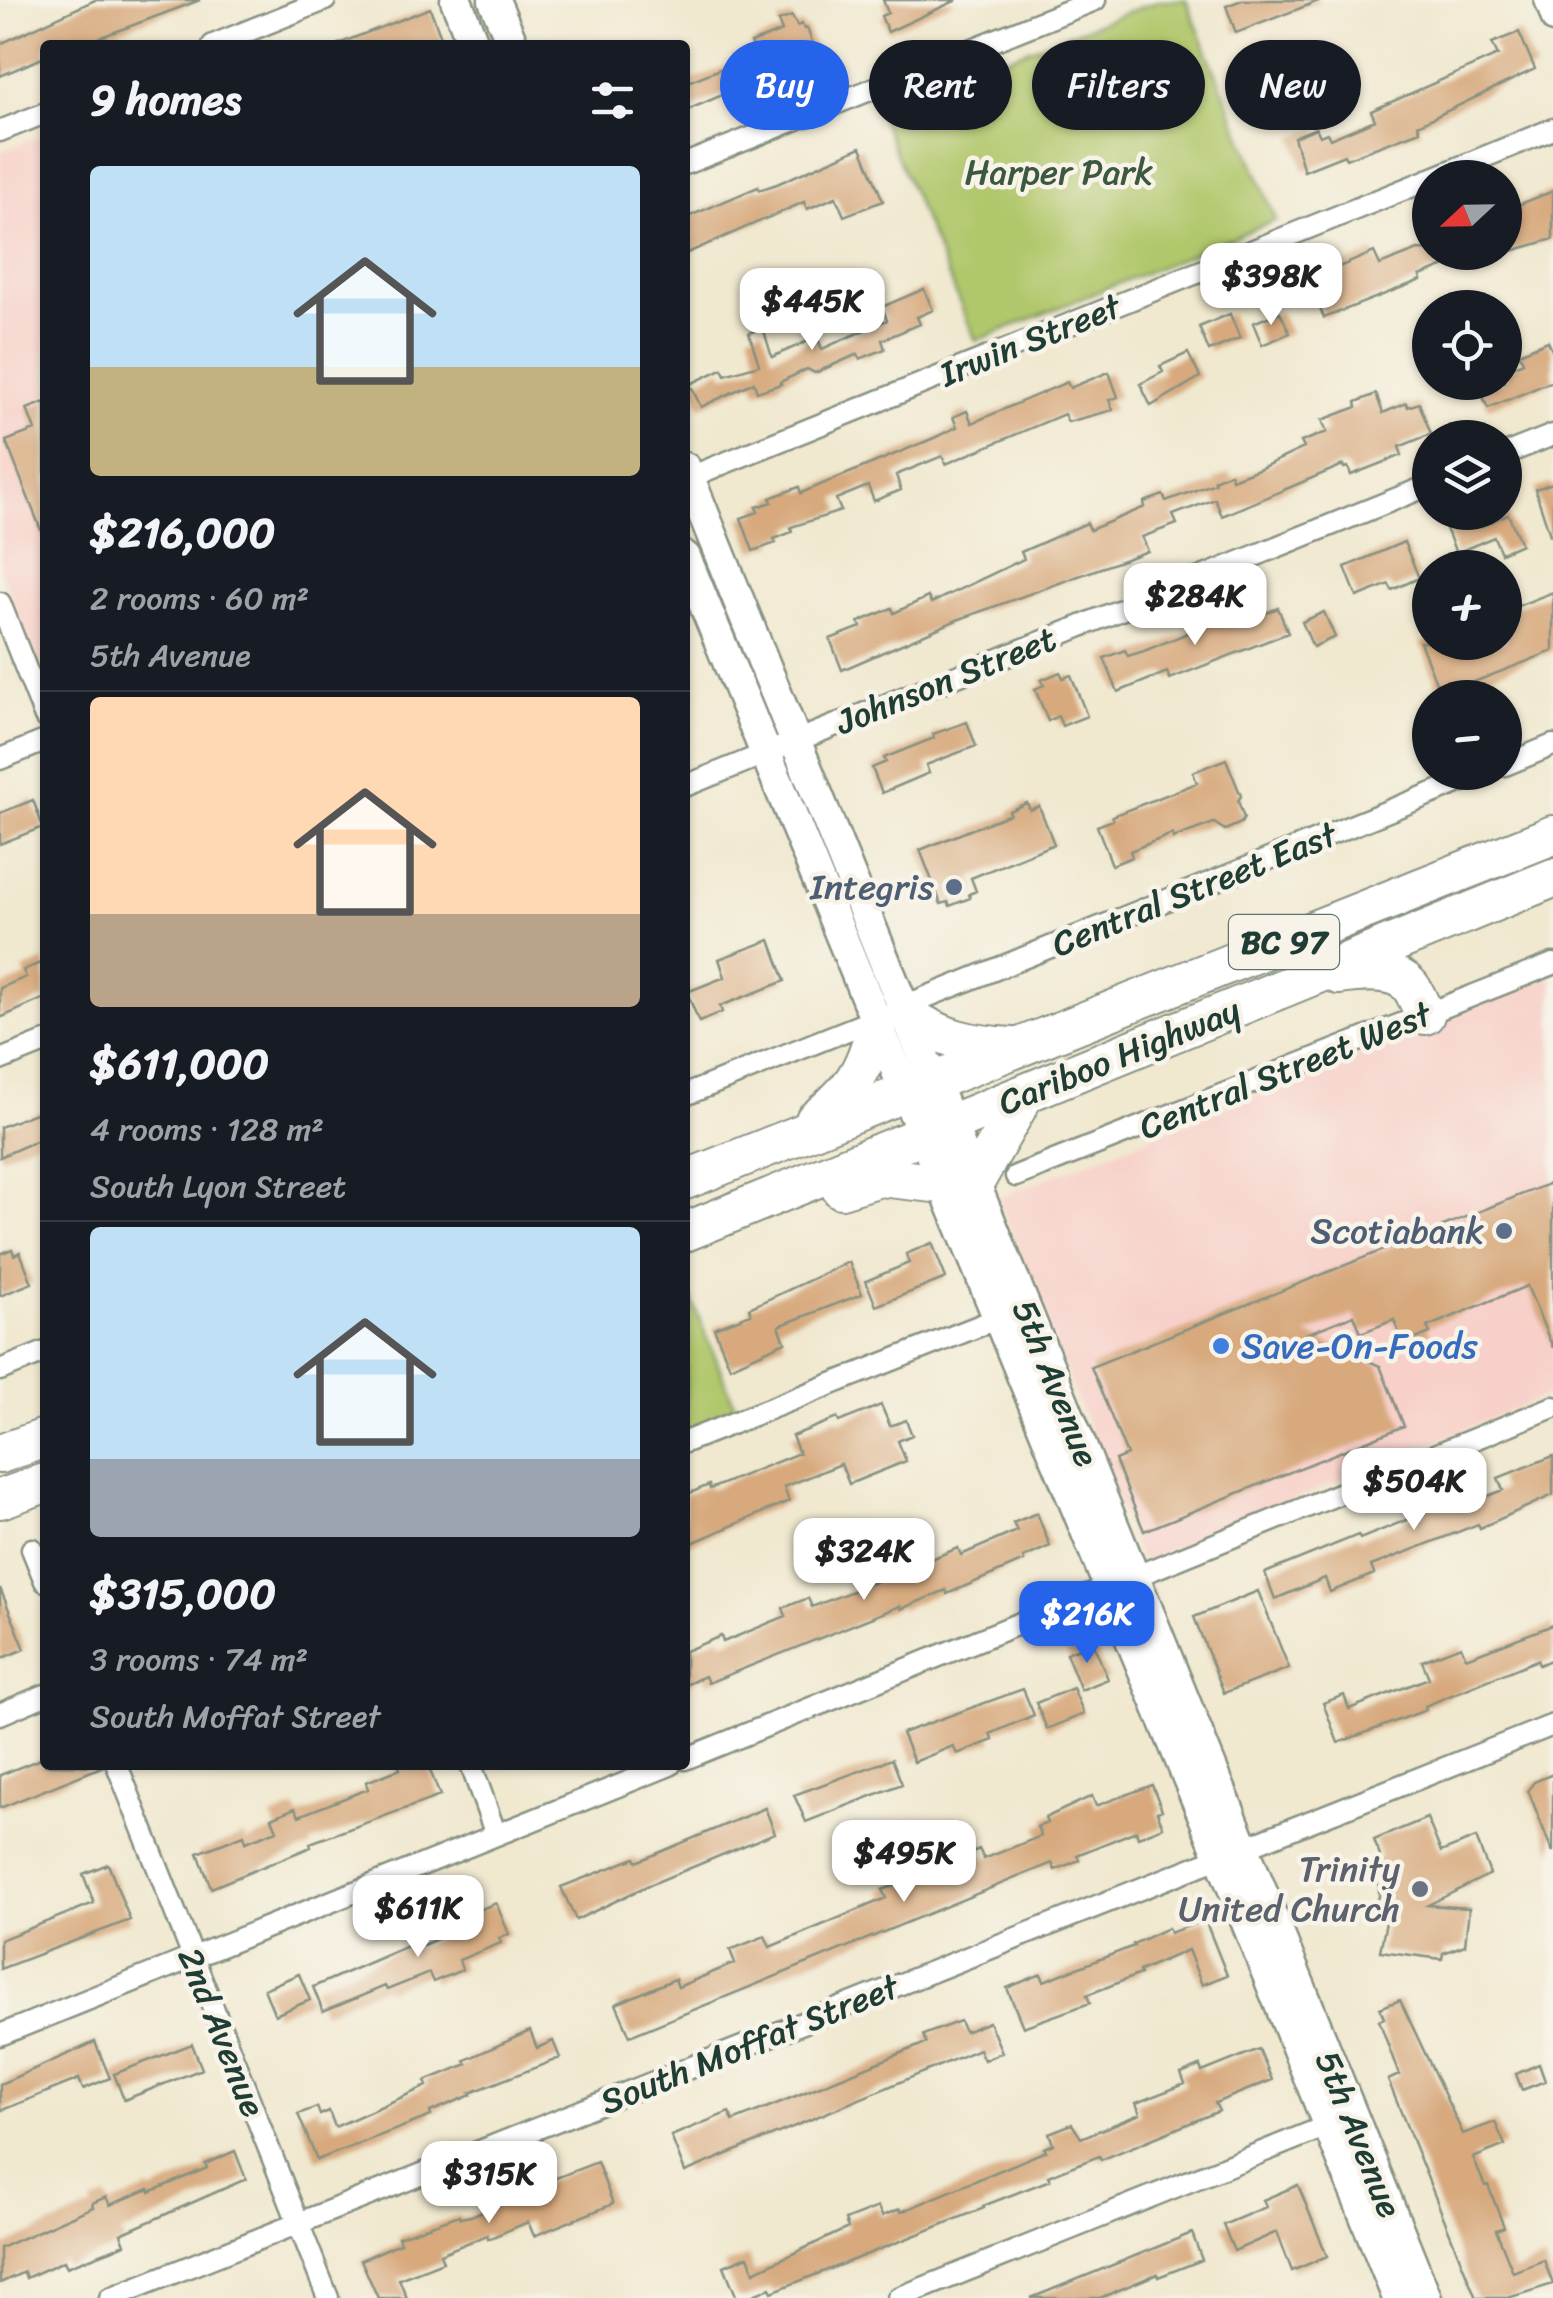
<!DOCTYPE html>
<html lang="en">
<head>
<meta charset="utf-8">
<style>
	:root { --surface:#171b24; --page:#242831; --text:#f1f3f6; --muted:#9ea1a6; --line:#363941; --accent:#2563eb }
	body { margin:0; font-family:Sriracha,sans-serif; background:var(--page); color:var(--text); height:100vh; display:flex; flex-direction:column; font-size:38px; white-space:nowrap }
	* { box-sizing:border-box; margin:0 }
	p { font-size:32px; color:var(--muted) }
	.icon { flex:none; width:55px; height:55px; fill:none; stroke:currentColor; stroke-width:2; stroke-linecap:round; stroke-linejoin:round }
	.map { position:relative; flex:1; overflow:hidden }
	.sheet { position:absolute; left:40px; top:40px; width:650px; height:1730px; display:flex; flex-direction:column; background:var(--surface); border-radius:10px; box-shadow:0 2px 8px #0004 }
	.sheet>* { flex:none }
	.banner { position:absolute; left:720px; top:40px; width:682px; height:90px; display:flex; gap:20px }
	.needle { width:65px; rotate:248deg }
	.buttons { position:absolute; left:1412px; top:160px; display:grid; gap:20px }
	.buttons a { display:grid; place-items:center; width:110px; height:110px; border-radius:50%; background:var(--surface); box-shadow:0 2px 8px #0004; font-size:50px }
	.price { position:absolute; translate:-50% -85px; padding:0 22px; border-radius:20px; background:#fff; color:#222; font-size:32px; line-height:65px; filter:drop-shadow(0 2px 5px #0008) }
	.price::after { content:''; position:absolute; left:50%; top:60px; width:30px; height:22px; margin-left:-15px; background:inherit; clip-path:polygon(0 0,100% 0,50% 100%) }
	.price.selected { background:var(--accent); color:#fff }
	ul { padding:0; list-style:none }
	li { display:grid; align-content:center; gap:20px; height:530px; padding:0 50px }
	li+li { border-top:2px solid var(--line) }
	li span { display:grid; place-items:center; height:310px; border-radius:10px; color:#555 }
	li>.icon { margin-inline-start:auto }
	span .icon { width:180px; height:180px; fill:#fffc; stroke-width:1 }
	li b { font-size:42px }
	h2 { display:flex; justify-content:space-between; align-items:center; height:120px; padding:0 50px; font-size:42px }
	.pill { padding:0 35px; border-radius:45px; background:var(--surface); box-shadow:0 2px 8px #0004; font-size:35px; line-height:90px }
	.pill.selected { background:var(--accent); color:#fff }
	.map>svg:first-child { display:block }
	.built { fill:#f7d0c9 }
	.green { fill:#b1c76c; stroke:#688250; stroke-width:2.5 }
	.building { fill:#d7a97d }
	.lines { fill:none; stroke-linecap:round; stroke-linejoin:round }
	.street-casing { stroke:#889282; stroke-width:25 }
	.secondary-casing { stroke:#889282; stroke-width:35 }
	.highway-casing { stroke:#889282; stroke-width:42 }
	.street { stroke:#fff; stroke-width:20 }
	.secondary { stroke:#fff; stroke-width:30 }
	.highway { stroke:#fff; stroke-width:38 }
	.service-dot { fill:#5c6f8a; stroke:#f7f3e8; stroke-width:4 }
	.shop-dot { fill:#3f7fe0; stroke:#f7f3e8; stroke-width:4 }
	.worship-dot { fill:#6b7280; stroke:#f7f3e8; stroke-width:4 }
	.labels { text-anchor:middle; stroke-width:9; stroke-linejoin:round; paint-order:stroke }
	.shield { fill:#f7f3e8; stroke:#60746a; stroke-width:2.5 }
	.shield-label { font-size:32px; font-weight:bold; fill:#1f3d34 }
	.park-label { font-size:35px; fill:#3c593f; stroke:#f7f3e8 }
	.street-label { font-size:35px; fill:#1f3d34; stroke:#f7f3e8 }
	.service-label { font-size:35px; fill:#4e5e75; stroke:#f7f3e8; text-anchor:end }
	.shop-label { font-size:35px; fill:#366cbe; stroke:#f7f3e8; text-anchor:start }
	.worship-label { font-size:35px; fill:#5b616d; stroke:#f7f3e8; text-anchor:end }
</style>
</head>
<body>
<div class="map">
<svg width="1553" height="2298" viewBox="0 0 1553 2298">
	<rect width="100%" height="100%" fill="#f7f3e8"/>
	<filter id="ink" filterUnits="userSpaceOnUse"><feTurbulence type="fractalNoise" baseFrequency=".01" numOctaves="2"/><feDisplacementMap in="SourceGraphic" scale="20" xChannelSelector="R" yChannelSelector="G"/><feConvolveMatrix kernelMatrix="1 2 1 2 8 2 1 2 1" color-interpolation-filters="sRGB"/></filter>
	<filter id="wash" filterUnits="userSpaceOnUse"><feTurbulence type="fractalNoise" baseFrequency=".0048" numOctaves="4" result="noise"/><feDisplacementMap in="SourceGraphic" scale="40" xChannelSelector="R" yChannelSelector="G"/><feGaussianBlur stdDeviation="2.25" result="paint"/><feColorMatrix in="noise" values="0 0 0 0 0 0 0 0 0 0 0 0 0 0 0 0 0 1.4 0 .05"/><feComposite in="paint" operator="in"/></filter>
	<g filter="url(#wash)">
		<rect width="100%" height="100%" fill="#f0e8cf"/>
		<path class="built" d="M45,134V682L0,568V152Z
			M1553,977V1393L1141,1562L998,1198Z"/>
		<path class="green" d="M1160,0H1186L1276,220L976,341L876,107Z
			M689,1293L738,1413L685,1434V1295Z"/>
		<g id="blocks">
			<path class="building" d="M95,0H200L80,45H45V57L0,76V44Z
				M883,0H957L888,32L881,16L888,13Z
				M1242,0H1319V1L1236,33L1226,6Z
				M430,8L444,45H338V44Z
				M792,16L797,26L802,24L804,29L807,28L819,60L796,69L795,66L785,68L685,111V83L735,63L733,56L753,48L751,43L782,31L778,21Z
				M1519,32L1535,69L1418,125L1420,131L1346,159L1344,155L1304,171L1294,137L1316,128L1320,136L1327,133L1330,139L1375,120L1371,111L1498,55L1492,43Z
				M861,147L883,201L844,216L836,197L807,209L804,202L685,254V218L758,187L759,190L777,184Z
				M1553,191V239L1505,253V210Z
				M1418,250L1478,253L1420,276L1421,280L1324,318L1308,280L1374,252L1380,265Z
				M924,289L933,310L917,317L920,324L882,340L885,349L860,359L858,354L815,373L807,369L780,382L781,384L757,392L754,382L701,407L690,384L722,369L725,375L759,365L749,333L763,328L772,357L817,337L822,349L887,320L882,307Z
				M1280,312L1290,333L1262,345L1253,323Z
				M1230,314L1240,338L1209,351L1199,327Z
				M1548,341L1553,353V381L1488,408L1476,382H1505V370L1523,362L1519,353Z
				M1188,353L1200,377L1151,406L1140,384L1163,372L1160,366Z
				M1109,372L1118,397L1109,400L1113,410L1068,422L1064,414L946,464L942,456L896,475L901,490L874,501L868,486L836,499L841,511L791,527L792,532L774,539L776,543L753,551L741,518L758,512L756,507L772,502L770,498L799,487L801,493L934,438L957,427L953,417L967,411L972,423L1067,382L1070,388Z
				M1376,394L1383,413L1406,403L1408,407L1419,403L1431,434L1399,447L1402,455L1379,464L1351,475L1348,467L1344,468L1343,465L1222,516L1215,499L1173,515L1177,524L1142,537L1148,551L957,620L842,670L830,639L861,627L859,622L892,608L894,613L928,597L931,603L1024,559L1021,552L1087,523L1090,530L1145,507L1144,502L1163,495L1166,501L1215,483L1214,480L1230,473L1232,479L1261,468L1304,448L1301,442L1327,432L1322,420L1357,407L1356,402Z
				M45,402V538H44L6,441L35,430L27,409Z
				M1553,483V535H1550L1535,489Z
				M1474,514L1480,527L1508,514L1521,544L1501,553L1494,537L1456,553L1445,526Z
				M1404,542L1419,578L1392,590L1389,584L1357,597L1345,567Z
				M1553,592V651L1441,695L1420,642H1505V611Z
				M1231,606L1239,625L1278,608L1288,633L1170,679L1167,672L1118,692L1104,658L1125,650L1128,656L1144,651L1215,622L1211,615Z
				M1324,612L1335,637L1313,647L1302,622Z
				M1060,672L1063,678L1071,675L1087,716L1062,726L1058,716L1048,721L1035,689L1044,685L1041,680Z
				M967,722L976,746L926,765L929,773L882,793L872,768L886,762L884,758L934,738L933,734Z
				M1226,759L1241,796L1238,801L1244,818L1241,823L1225,830L1214,823L1173,838L1172,834L1130,851L1132,857L1112,865L1097,826L1113,820L1112,816L1197,783L1193,772Z
				M33,800L43,827L0,844V813Z
				M1027,803L1030,810L1039,806L1054,844L971,878L976,891L969,894L970,898L950,906L948,902L941,904L920,850L1010,814L1009,811Z
				M770,940L785,981L720,1006L722,1012L699,1022L687,992L725,977L719,959Z
				M45,961V998L0,1018V988L26,977L23,970Z
				M45,1109V1137L0,1157V1127Z
				M1553,1182V1348L1527,1286L1427,1327L1430,1333L1403,1344L1394,1320L1361,1333L1354,1315L1306,1334L1380,1366L1404,1426L1144,1531L1115,1460L1127,1455L1091,1367Z
				M932,1243L946,1278L876,1306L866,1281L909,1263L906,1254Z
				M12,1249L14,1255L20,1252L32,1283L0,1296V1254Z
				M849,1262L862,1294L779,1326L785,1342L730,1367L714,1328L751,1314L749,1308Z
				M881,1405L890,1426L906,1420L912,1435L898,1441L906,1461L849,1484L841,1464L784,1487L789,1501L685,1546V1495L709,1485L710,1489L799,1453L792,1436L837,1418L839,1422Z
				M1553,1456V1495L1480,1528L1478,1524L1371,1566L1374,1574L1330,1592L1325,1578L1275,1599L1265,1573L1358,1535L1360,1539L1416,1516L1415,1512L1458,1494L1463,1506L1503,1490L1498,1478Z
				M1037,1513L1050,1546L1023,1558L1024,1561L947,1594L946,1590L901,1609L900,1606L708,1683L705,1676L685,1685V1651L721,1636L723,1642L786,1616L783,1608L808,1598L812,1607L888,1577L885,1570L907,1560L910,1568L958,1548L961,1555L1017,1531L1013,1523Z
				M0,1588L25,1649L0,1659Z
				M1258,1591L1289,1668L1224,1693L1194,1617Z
				M1553,1625V1659L1539,1665L1537,1660L1425,1706L1426,1710L1338,1743L1323,1703L1344,1695L1349,1709L1429,1678L1422,1661L1461,1646L1466,1658Z
				M1093,1643L1108,1679L1081,1690L1066,1653Z
				M1073,1688L1084,1714L1047,1729L1036,1703Z
				M1023,1689L1034,1715L990,1734L993,1740L957,1754L953,1746L914,1762L902,1733Z
				M45,1757V1765L104,1766L0,1808V1775Z
				M892,1759L902,1784L806,1822L794,1795Z
				M398,1765H428L440,1796L310,1843L311,1847L211,1888L198,1853L244,1835L246,1842L277,1830L272,1818L295,1808L299,1816L368,1789L366,1782L400,1769Z
				M1553,1774V1851H1552L1528,1790L1534,1782Z
				M1152,1785L1162,1810L1157,1812L1163,1827L1138,1837L1136,1831L1077,1855L1079,1860L1055,1870L1052,1863L630,2036L616,2004L675,1979L678,1987L735,1963L730,1950L765,1936L770,1947L886,1898L882,1890L957,1863L956,1859L979,1849L984,1859L1041,1836L1037,1827L1047,1823L1045,1818L1092,1796L1096,1806Z
				M765,1808L775,1833L647,1886L576,1920L561,1887L635,1858L637,1862Z
				M1427,1818L1441,1852L1476,1838L1490,1874L1428,1905L1469,1908L1465,1945L1443,1953L1442,1959L1380,1951L1389,1908L1375,1904L1379,1897V1886L1369,1872L1380,1856L1374,1840Z
				M108,1864L130,1920L0,1969V1940L94,1903L83,1874Z
				M496,1903L509,1934L499,1938L501,1943L459,1960L462,1970L433,1982L429,1973L387,1990L385,1986L323,2012L313,1987L412,1944L414,1949L460,1929L456,1919Z
				M1205,1920L1227,1975L1202,1985L1188,1950L1139,1971L1140,1974L1087,1995L1090,2003L1023,2027L1007,1988L1041,1974L1044,1981L1134,1946L1133,1944L1168,1928L1170,1933Z
				M299,1974L310,2000L275,2015L264,1989Z
				M1400,2000L1463,2134L1495,2122L1505,2145L1473,2158L1485,2186L1488,2185L1504,2227L1496,2230L1513,2272L1544,2260L1553,2284L1508,2298H1476L1388,2080L1399,2075L1379,2020L1384,2018L1380,2008Z
				M960,2021L965,2032L989,2022L1002,2052L984,2060L979,2049L685,2172L671,2136L729,2112L733,2121L781,2102L926,2043L923,2035Z
				M530,2031L537,2048L553,2041L560,2058L470,2093L471,2095L430,2112L431,2116L317,2160L298,2114L317,2107L320,2115L329,2111L335,2127L427,2086L425,2081L467,2064L465,2060Z
				M95,2042L110,2078L83,2089L79,2079L0,2111V2084Z
				M192,2044L202,2069L124,2100L114,2074Z
				M1259,2049L1272,2080L1215,2103L1219,2111L1101,2160L1099,2156L1048,2176L1050,2180L983,2206L984,2208L772,2292L770,2288L746,2298H737L724,2266L748,2256L754,2272L848,2228L845,2220L878,2207L882,2216L900,2209L901,2212L1046,2151L1044,2148L1053,2144L1049,2133L1072,2124L1081,2138L1140,2114L1136,2103L1185,2084L1181,2074L1200,2066L1202,2072Z
				M1539,2064L1545,2081L1522,2090L1516,2074Z
				M235,2151L246,2179L121,2234L125,2244L111,2250L67,2267L64,2261L26,2278L24,2272L0,2283V2248L93,2207L92,2203L106,2197L110,2205L149,2189L150,2192L207,2168L205,2164Z
				M597,2162L613,2204L534,2236L528,2222L488,2239L487,2235L440,2254L443,2262L399,2279L407,2298H378L361,2260L400,2243L398,2237L459,2215L460,2218L471,2216L518,2196L517,2193Z
				M1298,2185L1327,2256L1292,2271L1277,2232L1234,2251L1223,2225L1266,2207L1263,2200Z
				M1192,2233L1202,2260L1158,2277L1157,2274L1100,2298H1031Z"/>
		</g>
	</g>
	<g filter="url(#ink)">
		<use href="#blocks" fill-opacity="0" stroke="#889282" stroke-width="2.5"/>
		<g class="lines">
			<g class="street-casing">
				<path id="street" d="M1545,0L1553,22
					M213,45L325,0
					M0,131L45,113
					M685,164L1095,0
					M1433,178L1553,129
					M1505,454L1553,435
					M685,479L1430,179
					M0,603L45,717
					M0,759L45,741
					M1505,765L1553,745
					M685,786L1430,485
					M904,1006L1485,772
					M0,1060L45,1042
					M685,1095L875,1019
					M1016,1176L1553,964
					M0,1370L45,1352
					M685,1442L1009,1314
					M32,1549L45,1581
					M0,1714L45,1695
					M685,1759L1553,1407
					M117,1765L328,2298
					M471,1765L496,1835
					M0,2035L670,1765
					M110,2298L1553,1725
					M898,2298L1337,2122"/>
			</g>
			<g class="secondary-casing">
				<path id="secondary" d="M456,0L474,45
					M494,0L513,45
					M685,468L1426,2298
					M685,557L1221,1858L1398,2298"/>
			</g>
			<g class="highway-casing">
				<path id="highway" d="M1339,975C1359,972 1395,968 1410,986C1416,993 1420,1006 1425,1015
					M907,1014C941,1039 971,1045 1013,1047
					M815,1120C854,1088 865,1071 877,1022
					M685,1180L1553,835
					M975,1182L1025,1094
					M841,1189L880,1177L943,1184
					M685,1232L1553,878
					M0,1454L45,1438
					M0,1499L45,1483"/>
			</g>
			<use href="#street" class="street"/>
			<use href="#secondary" class="secondary"/>
			<use href="#highway" class="highway"/>
		</g>
	</g>
	<g class="service-dot">
		<circle cx="954" cy="887" r="10"/>
		<circle cx="1504" cy="1231" r="10"/>
	</g>
	<circle class="shop-dot" cx="1221" cy="1346" r="10"/>
	<circle class="worship-dot" cx="1420" cy="1889" r="10"/>
	<g class="labels">
		<rect class="shield" x="1229" y="915" width="110" height="54" rx="8"/>
		<g class="shield-label">
			<text x="1284" y="953">BC 97</text>
		</g>
		<g class="park-label">
			<text x="1059" y="184">Harper Park</text>
		</g>
		<g class="street-label">
			<text transform="translate(1030 340) rotate(-22)" y="12">Irwin Street</text>
			<text transform="translate(946 680) rotate(-22)" y="12">Johnson Street</text>
			<text transform="translate(1194 889) rotate(-22)" y="12">Central Street East</text>
			<text transform="translate(1119 1056) rotate(-22)" y="12">Cariboo Highway</text>
			<text transform="translate(1285 1070) rotate(-22)" y="12">Central Street West</text>
			<text transform="translate(1056 1383) rotate(68)" y="12">5th Avenue</text>
			<text transform="translate(222 2032) rotate(68)" y="12">2nd Avenue</text>
			<text transform="translate(749 2044) rotate(-22)" y="12">South Moffat Street</text>
			<text transform="translate(1359 2134) rotate(68)" y="12">5th Avenue</text>
		</g>
		<g class="service-label">
			<text x="934" y="899">Integris</text>
			<text x="1484" y="1243">Scotiabank</text>
		</g>
		<g class="shop-label">
			<text x="1241" y="1358">Save-On-Foods</text>
		</g>
		<g class="worship-label">
			<text x="1400" y="1881">Trinity<tspan x="1400" dy="40">United Church</tspan></text>
		</g>
	</g>
</svg>
<div class="buttons">
<a><svg class="needle" viewBox="-14 -14 28 28"><path d="M0-13l5 13h-10z" fill="#e53935"/><path d="M0 13l5-13h-10z" fill="#9ea1a6"/></svg></a>
<a><svg class="icon" aria-label="locate" viewBox="0 0 24 24"><circle cx="12" cy="12" r="6"/><path d="M12 2v4M12 18v4M2 12h4M18 12h4"/></svg></a>
<a><svg class="icon" aria-label="layers" viewBox="0 0 24 24"><path d="M12 4l9 5-9 5-9-5zM3 14l9 5 9-5"/></svg></a>
<a>+</a>
<a>−</a>
</div>
<b class="price" style="left:1271px;top:328px">$398K</b>
<b class="price" style="left:812px;top:353px">$445K</b>
<b class="price" style="left:1195px;top:648px">$284K</b>
<b class="price" style="left:1414px;top:1533px">$504K</b>
<b class="price" style="left:864px;top:1603px">$324K</b>
<b class="price selected" style="left:1087px;top:1666px">$216K</b>
<b class="price" style="left:904px;top:1905px">$495K</b>
<b class="price" style="left:418px;top:1960px">$611K</b>
<b class="price" style="left:489px;top:2226px">$315K</b>
<div class="banner">
<a class="pill selected">Buy</a>
<a class="pill">Rent</a>
<a class="pill">Filters</a>
<a class="pill">New</a>
</div>
<section class="sheet">
<h2>9 homes<svg class="icon" aria-label="filters" viewBox="0 0 24 24"><path d="M4 7h16M4 17h16"/><circle cx="9" cy="7" r="2"/><circle cx="15" cy="17" r="2"/></svg></h2>
<ul>
<li><span style="background:linear-gradient(#bfe0f5 65%,#c2b280 0)"><svg class="icon" aria-label="home" viewBox="0 0 24 24"><path d="M3 11l9-7 9 7M6 9v11h12V9"/></svg></span><div><b>$216,000</b><p>2 rooms · 60 m²</p><p>5th Avenue</p></div></li>
<li><span style="background:linear-gradient(#ffd9b3 70%,#b9a48a 0)"><svg class="icon" aria-label="home" viewBox="0 0 24 24"><path d="M3 11l9-7 9 7M6 9v11h12V9"/></svg></span><div><b>$611,000</b><p>4 rooms · 128 m²</p><p>South Lyon Street</p></div></li>
<li><span style="background:linear-gradient(#bfe0f5 75%,#9aa5b1 0)"><svg class="icon" aria-label="home" viewBox="0 0 24 24"><path d="M3 11l9-7 9 7M6 9v11h12V9"/></svg></span><div><b>$315,000</b><p>3 rooms · 74 m²</p><p>South Moffat Street</p></div></li>
</ul>
</section>
</div>
</body>
</html>
